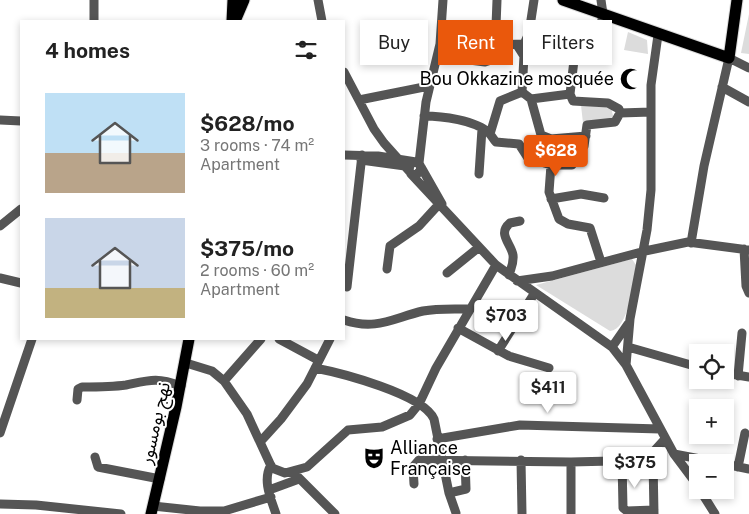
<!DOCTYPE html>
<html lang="en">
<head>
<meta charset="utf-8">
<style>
	:root { --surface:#fff; --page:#f2f2f2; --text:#222; --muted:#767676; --accent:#ea580c }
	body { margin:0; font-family:"Public Sans","Noto Sans Arabic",sans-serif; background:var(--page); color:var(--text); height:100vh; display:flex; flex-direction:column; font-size:19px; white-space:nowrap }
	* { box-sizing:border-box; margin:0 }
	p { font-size:16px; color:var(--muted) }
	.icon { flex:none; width:28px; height:28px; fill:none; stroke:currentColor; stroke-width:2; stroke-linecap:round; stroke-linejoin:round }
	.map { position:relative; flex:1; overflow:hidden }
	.sheet { position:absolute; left:20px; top:20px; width:325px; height:320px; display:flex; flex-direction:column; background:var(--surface); border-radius:0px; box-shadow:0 2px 8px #0003 }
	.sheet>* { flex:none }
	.hud { position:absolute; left:360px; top:20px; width:314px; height:45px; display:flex; gap:10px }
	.controls { position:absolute; left:689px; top:344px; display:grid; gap:10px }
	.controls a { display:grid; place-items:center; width:45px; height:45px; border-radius:0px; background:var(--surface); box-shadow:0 2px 8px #0003; font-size:25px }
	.price { position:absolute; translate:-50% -42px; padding:0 11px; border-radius:5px; background:#fff; color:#222; font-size:16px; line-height:32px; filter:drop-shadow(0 1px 2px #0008) }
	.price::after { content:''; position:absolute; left:50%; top:30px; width:15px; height:11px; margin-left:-8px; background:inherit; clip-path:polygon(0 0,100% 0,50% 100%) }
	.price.active { background:var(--accent); color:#fff }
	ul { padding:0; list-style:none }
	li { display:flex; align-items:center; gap:15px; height:125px; padding:0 25px }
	li span { display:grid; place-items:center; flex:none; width:140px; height:100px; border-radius:0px; color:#555 }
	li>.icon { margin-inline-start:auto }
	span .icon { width:60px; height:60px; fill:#fffc; stroke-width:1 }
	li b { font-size:21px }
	h2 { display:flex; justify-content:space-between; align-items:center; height:60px; padding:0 25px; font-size:21px }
	.chip { padding:0 18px; border-radius:0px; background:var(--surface); box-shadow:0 2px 8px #0003; font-size:18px; line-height:45px }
	.chip.active { background:var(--accent); color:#fff }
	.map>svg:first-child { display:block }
	.green { fill:#dcdcdc }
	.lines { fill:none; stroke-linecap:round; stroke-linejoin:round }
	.major-casing { stroke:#dbdbdb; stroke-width:13 }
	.minor { stroke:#555; stroke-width:9 }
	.major { stroke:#000; stroke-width:11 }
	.labels { text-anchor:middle; stroke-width:4; stroke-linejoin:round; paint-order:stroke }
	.poi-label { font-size:18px; fill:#000; stroke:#fff; text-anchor:end }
	.street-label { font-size:18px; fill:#000; stroke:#fff }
</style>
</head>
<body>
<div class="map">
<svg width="749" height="514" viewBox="0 0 749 514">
	<rect width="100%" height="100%" fill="#fff"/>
	<path class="green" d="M749,14V54L741,53Z
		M628,32L647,40L648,54L624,50Z
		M581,105L611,107L614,120L583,123Z
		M632,259L636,265C633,281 629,330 610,331L536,285Z"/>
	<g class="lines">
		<g class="major-casing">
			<path id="major" d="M563,0L729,58L737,0
				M232,21L233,0
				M235,21L244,0
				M151,514L176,407L189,339"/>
		</g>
		<path class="minor" d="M94,0V21
			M318,0L322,21
			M524,44L529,33L534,0
			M495,45L524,44L555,53L577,51L582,43L600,30L603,14L601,0
			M517,45L524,56L522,92L531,99L541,135L551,139L586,136
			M438,56L485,62L491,60L495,52L497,0
			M344,72L374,129L384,143L410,172
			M722,87L749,102
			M531,99L570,94
			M359,100L429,86
			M620,113L651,112
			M424,116C441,116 476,120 489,133C492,136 493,139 496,142L519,144L528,158L551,165H572L584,146L587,125L615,122L620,113L619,109L608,103L573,101L570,94L575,52
			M0,120L21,121
			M490,134L500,101L522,92
			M344,155L378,156L416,162L420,165L421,170L416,175L411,174L409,170L410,165L414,162
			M361,160L405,166
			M419,163L426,102L440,44L443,0
			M551,165L549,192L559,219L568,224L590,228L601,262
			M421,167L442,204
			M411,174L496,265L612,347L626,365L674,454L698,486
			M479,174L482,129
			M551,199L581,194L604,198
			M0,226L21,209
			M691,243L704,166L729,58L749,68
			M744,249L746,286L749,293
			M387,269L390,246L419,226L441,202
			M447,273L478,248
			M509,275C511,268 514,263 513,255C511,243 497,234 510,223L520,221
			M0,278L21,283
			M517,281L552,276L645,251L688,242L749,250
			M347,287L362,155
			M344,320C376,331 393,318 423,311C438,308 455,309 470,309
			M458,328L509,356L549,368
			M279,339L318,360
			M612,347L628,324
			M628,347L698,367
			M498,351L534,294
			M186,363L212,371L224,381L247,414L272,468L285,473L307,467L348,430L382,427L410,415L419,404L436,368L496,265
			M626,365L630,319L647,230L651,190V85L658,35
			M315,368C341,373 423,394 434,419L449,493L456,513
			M725,373L749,377
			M738,376L742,333
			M224,381L261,339
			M77,400L78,389L82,387C96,387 112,387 126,385C150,380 157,377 181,386
			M0,433L32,339
			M437,439L520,425L660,429
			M261,441L281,419L307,384L330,339
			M674,454L716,462
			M95,457L98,467L160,479
			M521,460L522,514
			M622,461L623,508L627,511L654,510
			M571,462V514
			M725,464L749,469
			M271,465C262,480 271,499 276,514
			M738,467L745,433
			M293,472L335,514
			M414,484L413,467L419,460L571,462L653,460
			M269,490L299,479
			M700,490L715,514
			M449,493L466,489L465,460
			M0,504L36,505L121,514
			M153,506L200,511H224L271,497
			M654,514L653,460L655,450L665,439"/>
		<use href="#major" class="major"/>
	</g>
	<defs>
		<g id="mosque-bare" transform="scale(1.725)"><path d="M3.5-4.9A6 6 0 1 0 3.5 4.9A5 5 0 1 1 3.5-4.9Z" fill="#000" stroke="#fff" stroke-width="2.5" paint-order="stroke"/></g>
		<g id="theatre-bare" transform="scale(1.725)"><path d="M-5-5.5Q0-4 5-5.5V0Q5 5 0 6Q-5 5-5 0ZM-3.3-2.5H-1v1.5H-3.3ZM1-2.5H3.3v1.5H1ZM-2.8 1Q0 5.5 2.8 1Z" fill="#000" stroke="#fff" stroke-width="2.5" paint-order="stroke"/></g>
	</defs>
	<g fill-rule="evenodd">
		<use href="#mosque-bare" x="631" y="79"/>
		<use href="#theatre-bare" x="374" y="458"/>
	</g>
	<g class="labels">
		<g class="poi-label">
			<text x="614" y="85">Bou Okkazine mosquée</text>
			<text x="390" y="454" text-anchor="start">Alliance<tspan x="390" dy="21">Française</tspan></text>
		</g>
		<g class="street-label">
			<text transform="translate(155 423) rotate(-77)" y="6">نهج بومسور</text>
		</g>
	</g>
</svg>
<div class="controls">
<a><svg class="icon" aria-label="locate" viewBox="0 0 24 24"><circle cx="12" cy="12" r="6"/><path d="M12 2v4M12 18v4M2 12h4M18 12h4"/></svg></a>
<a>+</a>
<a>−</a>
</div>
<b class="price active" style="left:556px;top:177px">$628</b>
<b class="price" style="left:506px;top:342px">$703</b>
<b class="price" style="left:548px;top:414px">$411</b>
<b class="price" style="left:635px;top:489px">$375</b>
<div class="hud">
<a class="chip">Buy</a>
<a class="chip active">Rent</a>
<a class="chip">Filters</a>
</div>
<section class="sheet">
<h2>4 homes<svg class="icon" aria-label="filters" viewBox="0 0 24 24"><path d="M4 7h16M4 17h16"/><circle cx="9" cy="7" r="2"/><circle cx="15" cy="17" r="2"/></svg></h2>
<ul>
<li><span style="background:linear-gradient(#bfe0f5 60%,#b9a48a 0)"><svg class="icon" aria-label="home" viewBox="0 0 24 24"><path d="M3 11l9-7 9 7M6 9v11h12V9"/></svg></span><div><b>$628/mo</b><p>3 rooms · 74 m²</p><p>Apartment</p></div></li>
<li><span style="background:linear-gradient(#c9d6e8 70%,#c2b280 0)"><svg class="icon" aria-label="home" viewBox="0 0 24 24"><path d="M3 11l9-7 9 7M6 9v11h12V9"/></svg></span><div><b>$375/mo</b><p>2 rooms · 60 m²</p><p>Apartment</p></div></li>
</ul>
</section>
</div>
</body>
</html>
